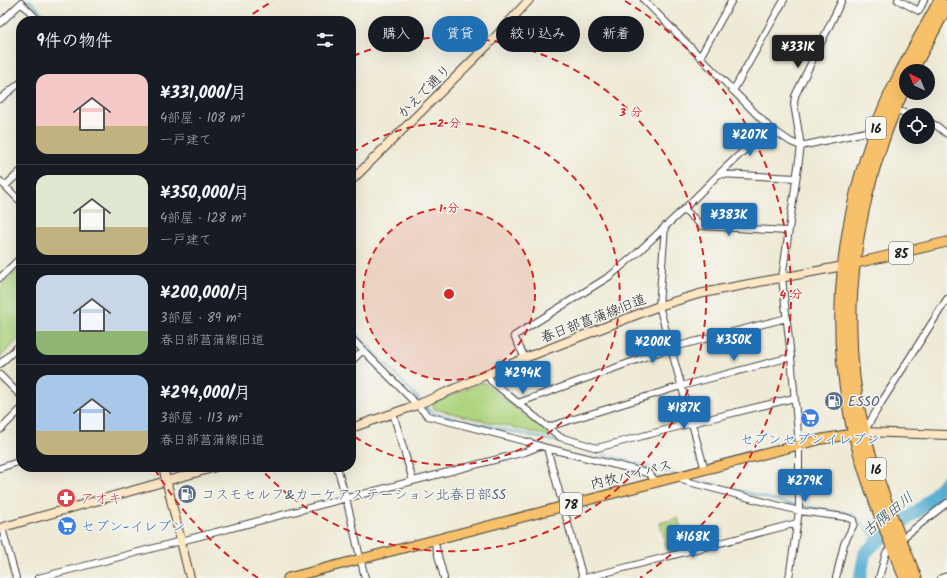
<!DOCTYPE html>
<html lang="ja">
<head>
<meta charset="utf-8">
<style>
	:root { --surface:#171b24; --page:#20242c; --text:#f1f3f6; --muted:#9ea1a6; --line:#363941; --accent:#1f6fb2 }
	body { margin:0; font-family:Kalam,"Klee One",sans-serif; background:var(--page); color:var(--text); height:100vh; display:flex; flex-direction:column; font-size:15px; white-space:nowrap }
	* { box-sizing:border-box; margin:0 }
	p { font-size:13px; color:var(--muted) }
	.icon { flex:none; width:22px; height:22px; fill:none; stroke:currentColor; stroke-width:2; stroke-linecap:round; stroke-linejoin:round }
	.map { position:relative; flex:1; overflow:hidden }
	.sheet { position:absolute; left:16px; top:16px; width:340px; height:456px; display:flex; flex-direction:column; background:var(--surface); border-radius:16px; box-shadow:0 4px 16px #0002 }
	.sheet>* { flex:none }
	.hud { position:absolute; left:368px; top:16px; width:380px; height:36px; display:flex; gap:8px }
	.needle { width:26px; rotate:316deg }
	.buttons { position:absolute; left:899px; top:64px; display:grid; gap:8px }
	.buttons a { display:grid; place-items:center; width:36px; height:36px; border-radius:50%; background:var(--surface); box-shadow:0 4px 16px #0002; font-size:20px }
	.price { position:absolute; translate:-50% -34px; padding:0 9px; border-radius:4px; background:var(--accent); color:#fff; font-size:13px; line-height:26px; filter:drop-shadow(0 1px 2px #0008) }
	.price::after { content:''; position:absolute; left:50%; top:24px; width:12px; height:9px; margin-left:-6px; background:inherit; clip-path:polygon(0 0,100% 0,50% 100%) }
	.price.active { background:#222; color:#fff }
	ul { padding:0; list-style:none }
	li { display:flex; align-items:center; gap:12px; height:100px; padding:0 20px }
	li+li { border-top:1px solid var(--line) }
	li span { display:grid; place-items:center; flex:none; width:112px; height:80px; border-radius:12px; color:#555 }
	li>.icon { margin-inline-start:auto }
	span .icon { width:48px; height:48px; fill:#fffc; stroke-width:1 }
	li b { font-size:17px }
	h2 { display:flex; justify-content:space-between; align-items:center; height:48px; padding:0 20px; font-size:17px }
	.chip { padding:0 14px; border-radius:18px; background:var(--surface); box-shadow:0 4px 16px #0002; font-size:14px; line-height:36px }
	.chip.active { background:var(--accent); color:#fff }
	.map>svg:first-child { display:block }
	.green { fill:#aed47e; stroke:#65784d }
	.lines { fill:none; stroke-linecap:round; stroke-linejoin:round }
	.stream { stroke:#55aed2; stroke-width:2 }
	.river { stroke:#55aed2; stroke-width:13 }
	.street-casing { stroke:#3c3b38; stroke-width:8 }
	.secondary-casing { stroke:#3c3b38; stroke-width:10 }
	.primary-casing { stroke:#3c3b38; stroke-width:11 }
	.highway-casing { stroke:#3c3b38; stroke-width:13 }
	.street { stroke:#fff; stroke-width:6 }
	.secondary { stroke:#fce6c4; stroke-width:8 }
	.primary { stroke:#f7c06b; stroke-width:9 }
	.highway { stroke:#f7c06b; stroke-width:11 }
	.ring { fill:none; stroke:#d62828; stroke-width:2; stroke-dasharray:7 5 }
	.labels { text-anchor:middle; stroke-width:3; stroke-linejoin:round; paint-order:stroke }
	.shield { fill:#f6f6f2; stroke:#5d5d5c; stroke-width:1 }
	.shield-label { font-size:13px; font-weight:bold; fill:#1c1c1c }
	.street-label { font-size:14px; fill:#1c1c1c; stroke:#f6f6f2 }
	.service-label { font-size:14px; fill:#4e5e75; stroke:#f6f6f2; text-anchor:start }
	.shop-label { font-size:14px; fill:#366cbe; stroke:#f6f6f2 }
	.health-label { font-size:14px; fill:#be3a42; stroke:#f6f6f2; text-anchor:start }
	.water-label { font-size:15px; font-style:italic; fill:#335665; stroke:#f6f6f2 }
	.centre { fill:#d62828; stroke:#f6f6f2; stroke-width:2 }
	.ring-label { font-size:12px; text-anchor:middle; font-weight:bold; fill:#d62828; stroke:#f6f6f2; stroke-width:3; stroke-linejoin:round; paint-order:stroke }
</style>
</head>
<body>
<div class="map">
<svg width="947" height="578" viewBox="0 0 947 578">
	<rect width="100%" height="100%" fill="#f6f6f2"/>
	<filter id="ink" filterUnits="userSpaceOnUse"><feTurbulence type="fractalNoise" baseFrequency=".025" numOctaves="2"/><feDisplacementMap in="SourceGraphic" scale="8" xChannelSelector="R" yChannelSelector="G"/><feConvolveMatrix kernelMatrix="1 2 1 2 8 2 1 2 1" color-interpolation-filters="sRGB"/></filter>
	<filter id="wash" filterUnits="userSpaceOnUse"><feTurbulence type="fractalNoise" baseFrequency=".012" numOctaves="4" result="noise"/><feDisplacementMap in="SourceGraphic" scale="16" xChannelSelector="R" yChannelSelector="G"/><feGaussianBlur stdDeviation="0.9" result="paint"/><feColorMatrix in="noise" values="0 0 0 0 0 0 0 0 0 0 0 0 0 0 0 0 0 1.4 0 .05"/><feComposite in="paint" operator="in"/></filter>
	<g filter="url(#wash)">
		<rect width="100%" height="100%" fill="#efead5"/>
		<path class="green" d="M21,267V337L0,357V287Z
			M483,382L552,437L434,409L432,403Z
			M678,518L686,548L668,553L660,523Z"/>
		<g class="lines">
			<path class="stream" d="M29,0L50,21
				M351,328L421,401
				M424,405L429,411L435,414L559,442L674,474
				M688,477L790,504L853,514L878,541"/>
			<path class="river" d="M860,578L865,553L878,541L925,505L947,480"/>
		</g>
	</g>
	<g filter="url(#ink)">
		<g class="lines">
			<g class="street-casing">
				<path id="street" d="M644,0L769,127L791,142L801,146L875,130
					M898,0L919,11L924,0
					M0,23L21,3L39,21
					M700,57L732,0
					M733,91L784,0
					M0,99L21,82
					M894,109L910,115
					M928,122L937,126L947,134
					M719,174L796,178
					M0,181L21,202
					M5,186L21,171
					M684,209L702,226L788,231
					M665,226L659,306L705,470
					M0,278L21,257
					M351,338L428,416L524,441L547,448L648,473L657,482
					M525,358L514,336L610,276L636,254L684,209L719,174L769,127
					M351,362L363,350
					M0,364L21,344
					M487,374L491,381L560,437L597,448L692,423L794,398
					M0,375L21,396
					M518,403L670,348L787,318
					M393,413L413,481
					M548,427L681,386L791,357
					M0,430L21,409
					M864,432L881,403L947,299
					M547,448L583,578
					M337,467L346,498L365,578
					M0,468L21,461
					M678,476L685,481L799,511L845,517L853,520L854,524L844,544L836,578
					M2,528L16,578
					M434,540L444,578
					M38,578L525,452L540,446
					M585,578L797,523
					M789,578L799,511V445L791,357L782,278L801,146L794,104L795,96L842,0
					M879,578L886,553L891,547L947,503
					M941,578L947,576"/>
			</g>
			<g class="secondary-casing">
				<path id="secondary" d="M351,181L488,45L529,0
					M351,428L417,405L525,358L659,306L699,294L723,289L843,266
					M864,432L947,435
					M163,467L190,578
					M0,528L216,467"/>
			</g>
			<g class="primary-casing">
				<path id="primary" d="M848,265L947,242
					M288,578L822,439L859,433"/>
			</g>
			<g class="highway-casing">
				<path id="highway" d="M912,71L947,6
					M906,84C856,192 835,316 864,432C877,483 897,530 916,578
					M905,578C885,531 867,484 854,434C851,425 850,414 848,404C832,313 843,218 875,131C891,85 917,43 940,0"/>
			</g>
			<use href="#street" class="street"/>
			<use href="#secondary" class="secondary"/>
			<use href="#primary" class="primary"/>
			<use href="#highway" class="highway"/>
		</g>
	</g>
	<circle cx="449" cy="294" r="86" fill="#d62828" fill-opacity=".12"/>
	<g class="ring">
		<circle cx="449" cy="294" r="86"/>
		<path d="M352 153A171 171 0 1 1 352 435"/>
		<path d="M353 56A257 257 0 1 1 260 468"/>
		<path d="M258 578A342 342 0 0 1 154 468M243 21A342 342 0 0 1 273 1M625 1A342 342 0 0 1 640 578"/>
	</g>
	<defs>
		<g id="fuel-disc" transform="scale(1)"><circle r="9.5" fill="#5c6f8a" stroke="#f6f6f2"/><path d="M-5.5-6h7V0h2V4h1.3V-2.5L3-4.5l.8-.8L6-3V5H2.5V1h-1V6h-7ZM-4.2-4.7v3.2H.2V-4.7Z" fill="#fff"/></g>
		<g id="supermarket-disc" transform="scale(1)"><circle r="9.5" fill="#3f7fe0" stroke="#f6f6f2"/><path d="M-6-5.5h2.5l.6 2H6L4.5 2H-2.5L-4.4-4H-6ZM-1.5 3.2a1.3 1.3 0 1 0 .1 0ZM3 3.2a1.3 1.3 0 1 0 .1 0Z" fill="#fff"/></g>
		<g id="pharmacy-disc" transform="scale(1)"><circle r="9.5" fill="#e0444e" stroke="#f6f6f2"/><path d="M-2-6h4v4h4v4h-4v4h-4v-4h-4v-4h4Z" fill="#fff"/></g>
	</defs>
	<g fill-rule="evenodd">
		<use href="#fuel-disc" x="834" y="401"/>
		<use href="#supermarket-disc" x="810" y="418"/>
		<use href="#fuel-disc" x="187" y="494"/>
		<use href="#pharmacy-disc" x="66" y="498"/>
		<use href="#supermarket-disc" x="67" y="526"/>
	</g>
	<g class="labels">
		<g class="shield">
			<rect x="866" y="117" width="20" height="22" rx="3"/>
			<rect x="889" y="242" width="24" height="22" rx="3"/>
			<rect x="866" y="458" width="20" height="22" rx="3"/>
			<rect x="560" y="493" width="22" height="22" rx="3"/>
		</g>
		<g class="shield-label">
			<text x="876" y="133">16</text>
			<text x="901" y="258">85</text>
			<text x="876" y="474">16</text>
			<text x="571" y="509">78</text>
		</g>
		<g class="street-label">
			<text transform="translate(424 91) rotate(-45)" y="5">かえで通り</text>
			<text transform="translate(593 318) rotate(-21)" y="5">春日部菖蒲線旧道</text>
			<text transform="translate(631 474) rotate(-14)" y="5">内牧バイパス</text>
		</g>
		<g class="service-label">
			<text x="848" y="406">ESSO</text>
			<text x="201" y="499">コスモセルフ&amp;カーケアステーション北春日部SS</text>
		</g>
		<g class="shop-label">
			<text x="810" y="444">セブンセブンイレブン</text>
			<text x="81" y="531" text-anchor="start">セブン-イレブン</text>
		</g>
		<g class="health-label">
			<text x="80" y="503">アオキ</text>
		</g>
		<g class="water-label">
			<text transform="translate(888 514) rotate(-39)" y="5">古隅田川</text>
		</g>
	</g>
	<circle cx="449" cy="294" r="6" class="centre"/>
	<g class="ring-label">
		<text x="631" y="116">3 分</text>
		<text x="449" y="127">2 分</text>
		<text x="449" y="212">1 分</text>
		<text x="791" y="298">4 分</text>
	</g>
</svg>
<div class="buttons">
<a><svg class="needle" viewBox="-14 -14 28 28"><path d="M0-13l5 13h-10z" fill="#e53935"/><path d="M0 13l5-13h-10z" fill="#9ea1a6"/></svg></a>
<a><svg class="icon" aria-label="locate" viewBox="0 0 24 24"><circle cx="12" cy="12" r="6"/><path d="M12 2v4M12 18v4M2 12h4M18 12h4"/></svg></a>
</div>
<b class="price active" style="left:798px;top:69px">¥331K</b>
<b class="price" style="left:750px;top:157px">¥207K</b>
<b class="price" style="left:729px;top:237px">¥383K</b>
<b class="price" style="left:734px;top:362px">¥350K</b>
<b class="price" style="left:653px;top:364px">¥200K</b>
<b class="price" style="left:523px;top:395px">¥294K</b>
<b class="price" style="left:684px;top:430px">¥187K</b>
<b class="price" style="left:805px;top:503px">¥279K</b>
<b class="price" style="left:693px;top:559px">¥168K</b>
<div class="hud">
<a class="chip">購入</a>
<a class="chip active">賃貸</a>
<a class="chip">絞り込み</a>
<a class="chip">新着</a>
</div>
<section class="sheet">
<h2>9件の物件<svg class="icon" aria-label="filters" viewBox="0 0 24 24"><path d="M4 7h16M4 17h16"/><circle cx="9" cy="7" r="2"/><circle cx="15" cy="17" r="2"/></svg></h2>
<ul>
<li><span style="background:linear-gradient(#f6c9c9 65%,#c2b280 0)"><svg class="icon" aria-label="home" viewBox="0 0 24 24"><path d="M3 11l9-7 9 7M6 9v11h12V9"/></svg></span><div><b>¥331,000/月</b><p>4部屋 · 108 m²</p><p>一戸建て</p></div></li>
<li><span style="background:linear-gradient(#dfe7d0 65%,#c2b280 0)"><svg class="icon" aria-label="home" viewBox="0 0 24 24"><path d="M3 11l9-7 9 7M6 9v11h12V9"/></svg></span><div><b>¥350,000/月</b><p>4部屋 · 128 m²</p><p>一戸建て</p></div></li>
<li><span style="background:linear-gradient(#c9d6e8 70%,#8fb573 0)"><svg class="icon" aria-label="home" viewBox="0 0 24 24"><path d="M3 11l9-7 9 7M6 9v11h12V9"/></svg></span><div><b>¥200,000/月</b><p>3部屋 · 89 m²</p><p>春日部菖蒲線旧道</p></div></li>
<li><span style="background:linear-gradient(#a9c7e8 70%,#c2b280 0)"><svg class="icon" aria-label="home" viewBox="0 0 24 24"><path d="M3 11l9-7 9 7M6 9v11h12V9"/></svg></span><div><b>¥294,000/月</b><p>3部屋 · 113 m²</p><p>春日部菖蒲線旧道</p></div></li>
</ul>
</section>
</div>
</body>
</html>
